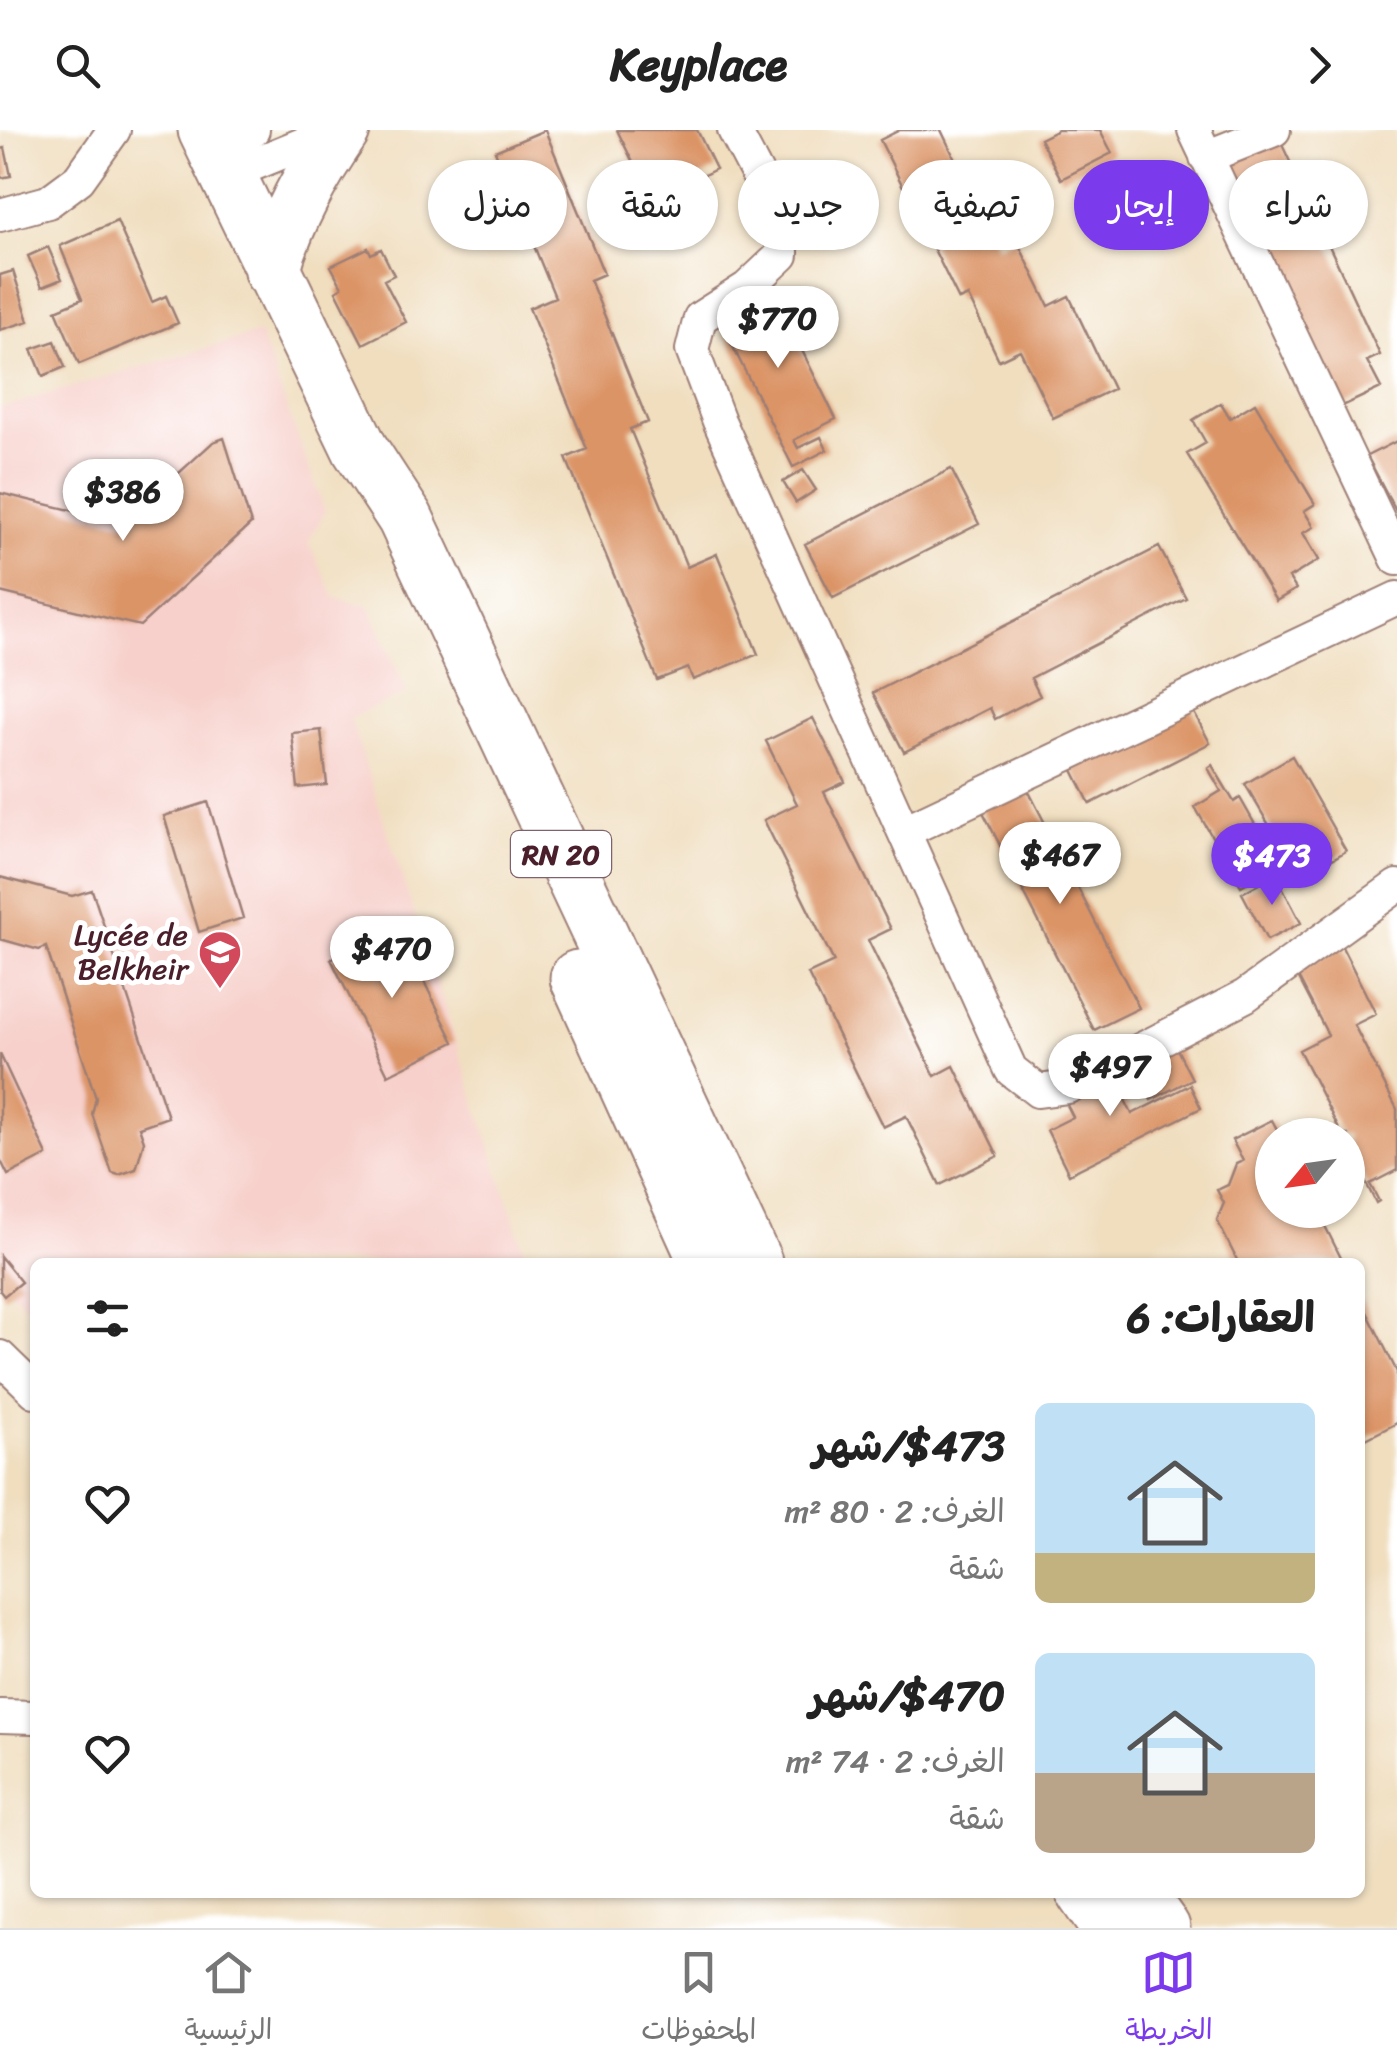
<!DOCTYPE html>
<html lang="ar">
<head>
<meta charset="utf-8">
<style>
	:root { --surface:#fff; --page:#f6f6f6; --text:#222; --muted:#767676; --line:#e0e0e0; --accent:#7c3aed }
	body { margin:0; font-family:Sriracha,"Playpen Sans Arabic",sans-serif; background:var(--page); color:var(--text); direction:rtl; height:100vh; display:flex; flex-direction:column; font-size:38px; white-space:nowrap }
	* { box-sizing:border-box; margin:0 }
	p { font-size:32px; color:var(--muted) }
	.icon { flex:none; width:55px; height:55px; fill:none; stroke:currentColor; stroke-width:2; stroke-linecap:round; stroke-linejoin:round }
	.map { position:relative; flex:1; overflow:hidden; direction:ltr }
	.details { position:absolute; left:30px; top:1128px; width:1335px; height:640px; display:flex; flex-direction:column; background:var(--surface); border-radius:15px; box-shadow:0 2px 8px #0004; direction:rtl }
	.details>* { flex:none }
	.guide { position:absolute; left:30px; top:30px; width:1338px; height:90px; direction:rtl; display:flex; gap:20px }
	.needle { width:65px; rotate:241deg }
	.controls { position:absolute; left:1255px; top:988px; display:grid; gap:20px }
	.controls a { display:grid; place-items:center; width:110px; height:110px; border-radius:50%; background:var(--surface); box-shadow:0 2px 8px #0004; font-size:50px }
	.price { position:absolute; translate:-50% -85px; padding:0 22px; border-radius:35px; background:#fff; color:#222; font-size:32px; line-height:65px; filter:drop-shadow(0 2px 5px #0008) }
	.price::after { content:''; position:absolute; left:50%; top:60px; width:30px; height:22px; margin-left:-15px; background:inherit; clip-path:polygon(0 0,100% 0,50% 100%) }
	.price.on { background:var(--accent); color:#fff }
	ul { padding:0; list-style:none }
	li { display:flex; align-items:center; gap:30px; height:250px; padding:0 50px }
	li span { display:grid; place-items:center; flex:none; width:280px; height:200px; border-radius:15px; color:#555 }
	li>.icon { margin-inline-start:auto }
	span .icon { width:120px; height:120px; fill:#fffc; stroke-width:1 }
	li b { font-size:42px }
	h2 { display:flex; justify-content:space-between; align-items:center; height:120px; padding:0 50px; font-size:42px }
	.chip { padding:0 35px; border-radius:45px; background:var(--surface); box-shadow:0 2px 8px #0004; font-size:35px; line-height:90px }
	.chip.on { background:var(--accent); color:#fff }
	header { display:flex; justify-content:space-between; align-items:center; height:130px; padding:0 50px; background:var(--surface); font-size:45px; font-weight:700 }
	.tab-bar { display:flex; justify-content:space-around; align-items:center; height:140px; border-top:2px solid var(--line); background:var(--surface); font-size:28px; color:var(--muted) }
	.tab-bar a { display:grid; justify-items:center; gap:5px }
	.tab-bar .on { color:var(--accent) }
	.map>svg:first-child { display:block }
	.built { fill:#f7d0cb }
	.building { fill:#db9466 }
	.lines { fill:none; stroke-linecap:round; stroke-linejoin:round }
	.street-casing { stroke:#9d7e75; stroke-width:36 }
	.highway-casing { stroke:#9d7e75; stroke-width:59 }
	.street { stroke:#fff; stroke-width:32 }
	.highway { stroke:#fff; stroke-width:55 }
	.labels { text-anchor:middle; stroke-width:10; stroke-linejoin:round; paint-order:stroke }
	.shield { fill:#fff; stroke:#80626b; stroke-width:2.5 }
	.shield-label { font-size:28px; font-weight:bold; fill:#4a1f2b }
	.poi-label { font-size:30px; fill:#4a1f2b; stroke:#fff; text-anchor:end }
</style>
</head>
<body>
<header><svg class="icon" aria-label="forward" viewBox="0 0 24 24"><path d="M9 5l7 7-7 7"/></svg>Keyplace<svg class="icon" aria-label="search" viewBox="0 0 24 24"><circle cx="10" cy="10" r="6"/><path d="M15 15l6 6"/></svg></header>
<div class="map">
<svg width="1397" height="1798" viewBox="0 0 1397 1798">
	<rect width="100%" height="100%" fill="#fff"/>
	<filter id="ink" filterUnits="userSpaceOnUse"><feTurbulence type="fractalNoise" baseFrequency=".01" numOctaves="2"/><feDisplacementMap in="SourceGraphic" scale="20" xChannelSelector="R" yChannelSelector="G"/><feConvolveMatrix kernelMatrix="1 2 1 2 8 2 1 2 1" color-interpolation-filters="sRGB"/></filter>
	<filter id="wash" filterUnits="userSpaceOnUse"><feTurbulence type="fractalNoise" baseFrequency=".0048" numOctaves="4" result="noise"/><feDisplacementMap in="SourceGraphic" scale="40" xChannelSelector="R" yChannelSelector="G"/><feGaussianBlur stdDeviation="2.25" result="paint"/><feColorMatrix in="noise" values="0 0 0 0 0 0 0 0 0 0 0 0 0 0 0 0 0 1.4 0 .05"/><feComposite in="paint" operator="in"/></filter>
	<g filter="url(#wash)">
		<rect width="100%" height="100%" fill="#f0debf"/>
		<path class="built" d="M259,203L325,382L308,412L335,468L369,475L407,563L350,588L528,1132H35V1187L0,1147V278Z"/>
		<g id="blocks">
			<path class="building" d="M545,0L604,144L590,150L648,292L630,299L687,437L717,424L758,524L693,550L688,538L657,550L566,328L587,319L529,178L555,167L495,21Z
				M617,0H697L716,39L652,71Z
				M900,0H941L997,116L1015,107L1049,176L1069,166L1113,259L1053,288L1020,220L999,230L968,166L959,170L880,10Z
				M1058,0H1100L1112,23L1061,49L1040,9Z
				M1278,6L1380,225L1367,231L1381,258L1336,279L1220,34Z
				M5,18L11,46L0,48V19Z
				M1137,46L1151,77L1130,87L1116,56Z
				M117,91L152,172L166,166L178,193L79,234L56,180L82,169L60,116Z
				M48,117L62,149L42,157L28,126Z
				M368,118L371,124L381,119L394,145L384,150L406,192L363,214L336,161L342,157L331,136Z
				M13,141L29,191L0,200V145Z
				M769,154L836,289L794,310L798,318L821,307L827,320L793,337L715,181Z
				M55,211L65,237L43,246L32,219Z
				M1221,273L1230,288L1255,273L1315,374L1304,381L1314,397L1303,403L1319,430L1289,448L1296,459L1276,471L1187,324L1206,313L1193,290Z
				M224,308L251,394L140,496L0,462V363L124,393L213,312Z
				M1397,311V383L1367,326Z
				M951,339L979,394L833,468L805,414Z
				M803,340L816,360L796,373L783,352Z
				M1159,417L1186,468L1031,548L1040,566L995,589L990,578L904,622L873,563Z
				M1191,577L1210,613L1090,674L1072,638Z
				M813,588L845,652L824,662L891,799L868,810L935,946L954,936L998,1026L940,1055L906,986L883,997L808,844L834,832L764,690L797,674L766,611Z
				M321,600L327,655L298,658L292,603Z
				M1292,626L1346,721L1300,748L1245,654Z
				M1212,635L1234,672L1240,668L1278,735L1241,756L1232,741L1247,733L1237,715L1222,724L1195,677L1221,661L1208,638Z
				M1025,654L1139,878L1094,900L980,676Z
				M208,672L243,788L199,802L164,686Z
				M1276,745L1301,793L1267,810L1242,763Z
				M0,747L72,766L92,760L168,987L139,997L144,1011L136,1039L119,1045L112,1043L92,984L96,968L46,817L39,820L0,809Z
				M397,797L454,912L388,945L331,829Z
				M1342,817L1376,884L1354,895L1397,979V1040L1370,1054L1379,1071L1376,1073L1348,1017V1005H1342L1299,920L1328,905L1295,841Z
				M1172,909L1192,949L1151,970L1131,930Z
				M0,924L47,1025L8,1045L0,1029Z
				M1109,937L1132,984L1190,955L1201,978L1069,1044L1047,1000L1073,987L1060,961Z
				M1272,990L1280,1005H1272V1080H1317L1343,1132H1238L1217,1090L1224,1073L1217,1060L1228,1055L1236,1034L1243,1031L1232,1010Z
				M0,1126L21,1152L4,1166L0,1161Z
				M1360,1168L1397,1242V1293L1360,1312Z"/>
		</g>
	</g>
	<g filter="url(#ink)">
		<use href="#blocks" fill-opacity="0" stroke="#9d7e75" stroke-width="2.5"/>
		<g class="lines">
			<g class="street-casing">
				<path id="street" d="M734,0L782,91V125L747,158L700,188L692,220L719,291L1011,940L1038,961L1068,957L1245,866L1397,756
					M1194,0L1397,429
					M213,16L253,0
					M1206,27L1274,0
					M227,45L337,0
					M0,85L48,72L79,49L114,0
					M905,701L1397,468
					M0,1227L35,1261
					M0,1586L35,1587"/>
			</g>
			<g class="highway-casing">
				<path id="highway" d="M206,0L360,319L405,388L754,1132
					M272,141C286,89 312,44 342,0
					M578,848L707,1132
					M1084,1762L1109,1798
					M1136,1762L1162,1798"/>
			</g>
			<use href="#street" class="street"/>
			<use href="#highway" class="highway"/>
		</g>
	</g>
	<defs>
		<g id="school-pin" transform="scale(2.25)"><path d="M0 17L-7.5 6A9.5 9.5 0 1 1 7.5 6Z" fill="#d1495b" stroke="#fff"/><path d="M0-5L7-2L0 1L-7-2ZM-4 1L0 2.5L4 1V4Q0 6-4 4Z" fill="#fff"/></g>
	</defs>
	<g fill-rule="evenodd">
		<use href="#school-pin" x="220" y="822"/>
	</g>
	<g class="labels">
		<rect class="shield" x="511" y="701" width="100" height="46" rx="8"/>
		<g class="shield-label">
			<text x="561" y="734">RN 20</text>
		</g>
		<g class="poi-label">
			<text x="188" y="815">Lycée de<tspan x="188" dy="34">Belkheir</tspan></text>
		</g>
	</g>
</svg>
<div class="controls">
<a><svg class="needle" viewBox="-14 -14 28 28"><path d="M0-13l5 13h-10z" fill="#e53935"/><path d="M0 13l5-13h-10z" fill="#767676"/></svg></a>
</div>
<b class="price" style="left:778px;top:241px">$770</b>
<b class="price" style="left:123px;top:414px">$386</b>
<b class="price" style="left:1060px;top:777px">$467</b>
<b class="price on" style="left:1272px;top:778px">$473</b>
<b class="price" style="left:392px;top:871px">$470</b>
<b class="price" style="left:1110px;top:989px">$497</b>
<div class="guide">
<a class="chip">شراء</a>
<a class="chip on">إيجار</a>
<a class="chip">تصفية</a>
<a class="chip">جديد</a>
<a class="chip">شقة</a>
<a class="chip">منزل</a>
</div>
<section class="details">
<h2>العقارات: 6<svg class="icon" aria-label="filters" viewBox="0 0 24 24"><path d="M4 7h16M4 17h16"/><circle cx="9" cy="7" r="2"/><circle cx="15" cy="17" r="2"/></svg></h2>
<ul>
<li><span style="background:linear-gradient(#bfe0f5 75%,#c2b280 0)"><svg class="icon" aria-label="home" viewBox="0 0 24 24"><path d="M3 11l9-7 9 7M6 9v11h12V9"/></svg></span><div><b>$473/شهر</b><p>الغرف: 2 · 80 m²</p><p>شقة</p></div><svg class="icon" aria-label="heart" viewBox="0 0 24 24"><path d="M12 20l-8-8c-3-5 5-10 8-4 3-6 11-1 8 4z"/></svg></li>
<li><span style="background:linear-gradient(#bfe0f5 60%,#b9a48a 0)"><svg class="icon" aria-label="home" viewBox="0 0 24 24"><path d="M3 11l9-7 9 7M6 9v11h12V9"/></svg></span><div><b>$470/شهر</b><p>الغرف: 2 · 74 m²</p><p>شقة</p></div><svg class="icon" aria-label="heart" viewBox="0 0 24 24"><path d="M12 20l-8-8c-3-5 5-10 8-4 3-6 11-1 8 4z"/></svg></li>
</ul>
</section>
</div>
<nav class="tab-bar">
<a class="on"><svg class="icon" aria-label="map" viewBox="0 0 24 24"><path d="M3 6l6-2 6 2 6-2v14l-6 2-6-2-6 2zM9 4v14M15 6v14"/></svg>الخريطة</a>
<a><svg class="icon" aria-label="saved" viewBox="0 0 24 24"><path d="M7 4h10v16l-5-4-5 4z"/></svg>المحفوظات</a>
<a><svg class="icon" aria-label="home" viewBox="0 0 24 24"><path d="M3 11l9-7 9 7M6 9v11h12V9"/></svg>الرئيسية</a>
</nav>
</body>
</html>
